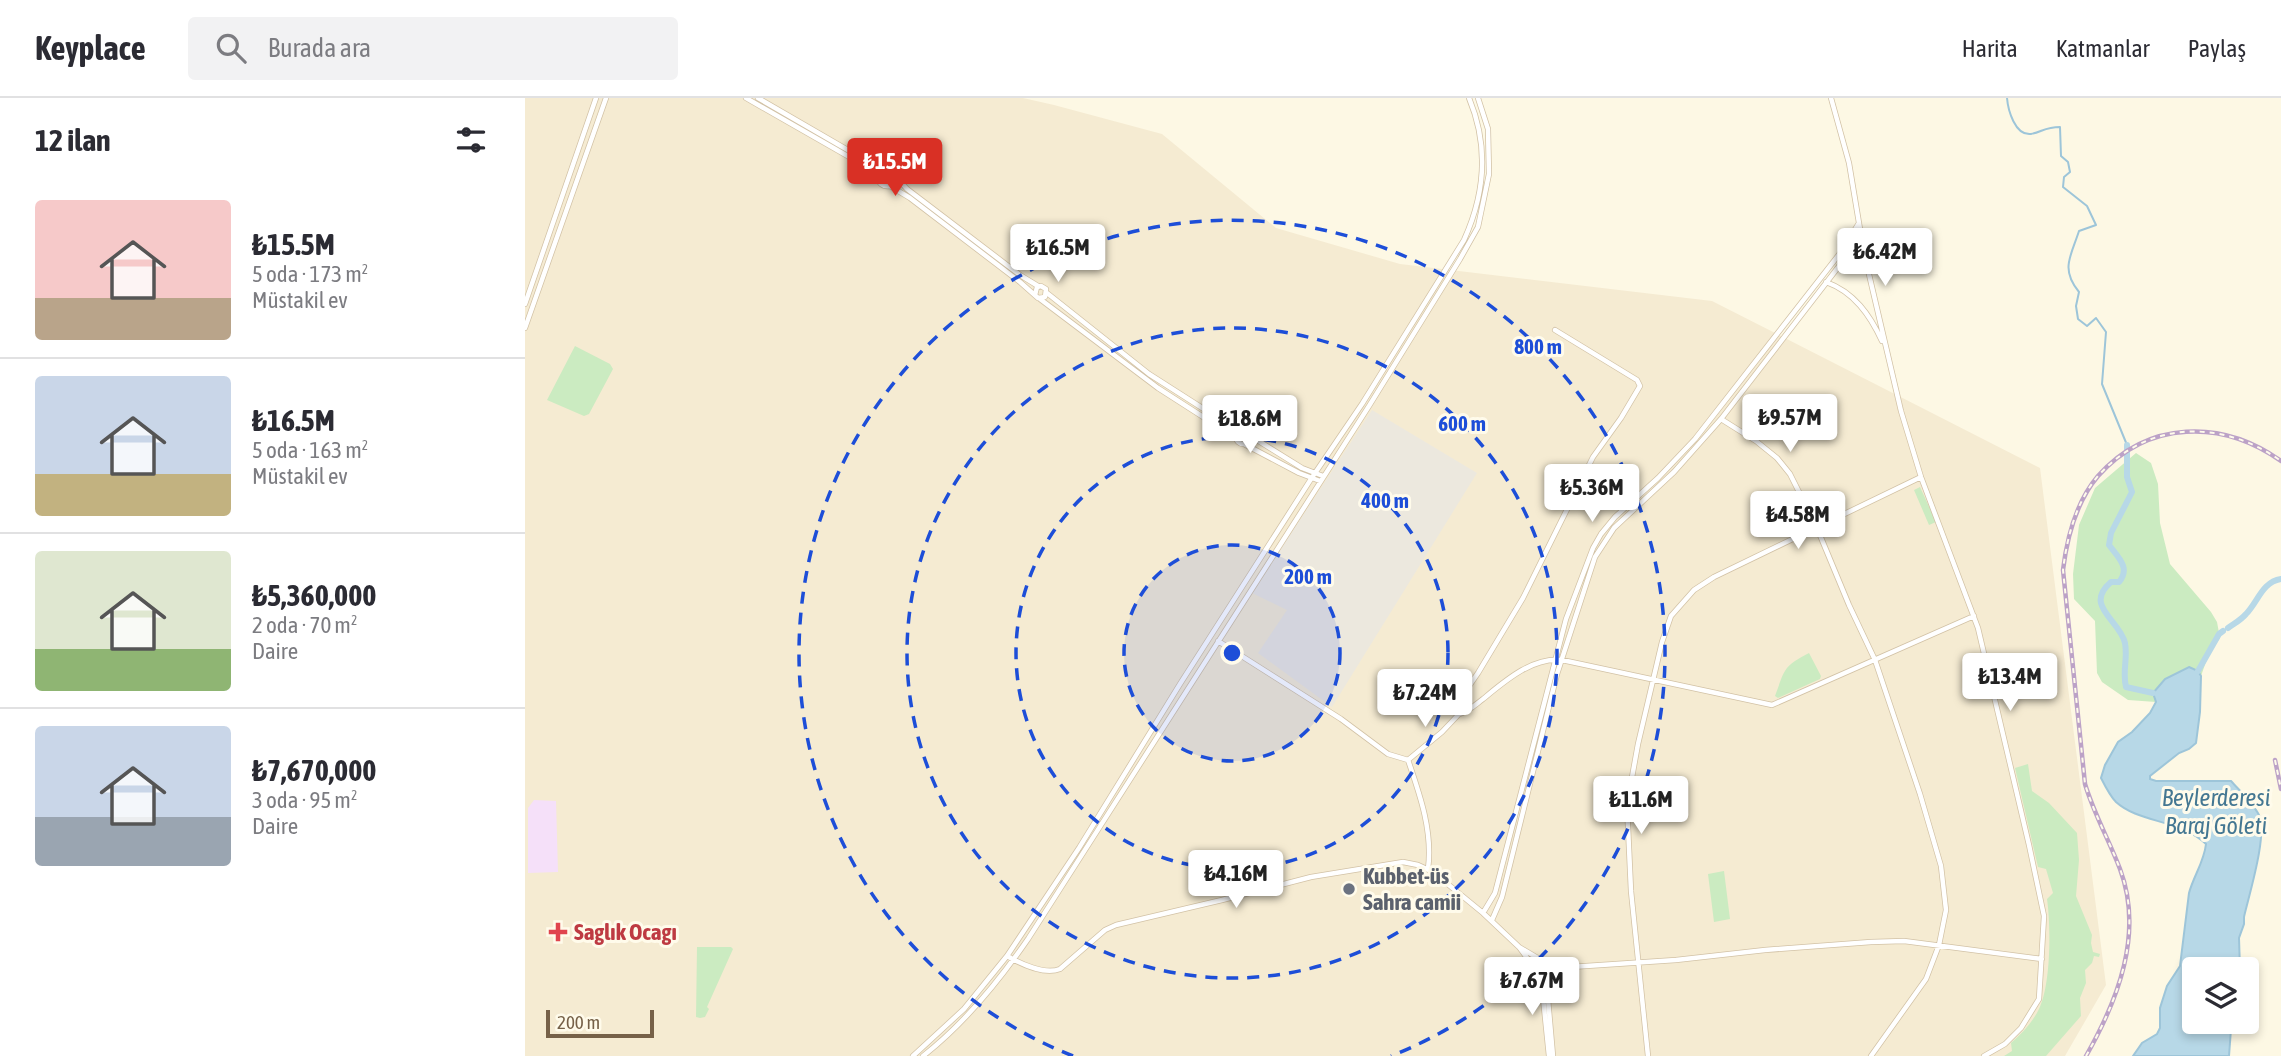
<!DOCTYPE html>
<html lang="tr">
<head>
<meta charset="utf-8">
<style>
	:root { --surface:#fff; --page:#f2f2f3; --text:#2b2b33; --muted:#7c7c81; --line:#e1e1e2; --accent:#d93025 }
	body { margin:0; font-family:"Asap Condensed",sans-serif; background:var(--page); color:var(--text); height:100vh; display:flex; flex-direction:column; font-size:26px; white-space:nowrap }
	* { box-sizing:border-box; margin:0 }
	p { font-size:23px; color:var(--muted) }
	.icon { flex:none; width:38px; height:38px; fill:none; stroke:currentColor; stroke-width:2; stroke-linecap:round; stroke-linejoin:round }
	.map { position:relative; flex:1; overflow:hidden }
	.side { display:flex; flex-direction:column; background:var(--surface); width:525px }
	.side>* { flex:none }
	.buttons { position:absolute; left:1657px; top:859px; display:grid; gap:14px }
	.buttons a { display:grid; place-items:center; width:77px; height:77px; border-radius:7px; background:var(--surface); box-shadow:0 4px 10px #0003; font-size:35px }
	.scale { position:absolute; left:21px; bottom:18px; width:108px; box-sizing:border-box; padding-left:7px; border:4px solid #766148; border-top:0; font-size:19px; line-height:24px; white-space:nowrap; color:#766148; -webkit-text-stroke:5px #fffbeb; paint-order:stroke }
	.price { position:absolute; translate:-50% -60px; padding:0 16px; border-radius:7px; background:#fff; color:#222; font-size:23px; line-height:46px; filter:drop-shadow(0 2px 4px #0008) }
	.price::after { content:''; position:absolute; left:50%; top:42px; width:21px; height:16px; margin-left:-10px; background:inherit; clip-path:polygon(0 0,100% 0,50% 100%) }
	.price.current { background:var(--accent); color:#fff }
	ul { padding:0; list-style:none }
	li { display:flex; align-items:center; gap:21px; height:175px; padding:0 35px }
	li+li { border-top:2px solid var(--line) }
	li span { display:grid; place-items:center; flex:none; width:196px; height:140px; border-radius:7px; color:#555 }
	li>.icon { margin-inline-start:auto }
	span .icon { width:84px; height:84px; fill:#fffc; stroke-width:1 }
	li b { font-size:30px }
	h2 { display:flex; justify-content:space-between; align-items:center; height:84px; padding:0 35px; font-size:30px }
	header { display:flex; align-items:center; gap:42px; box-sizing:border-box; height:98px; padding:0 35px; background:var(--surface); border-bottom:2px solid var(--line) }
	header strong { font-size:33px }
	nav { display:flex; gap:38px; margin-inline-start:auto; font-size:24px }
	.search { width:490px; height:63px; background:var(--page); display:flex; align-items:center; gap:18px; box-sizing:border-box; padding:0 24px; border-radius:7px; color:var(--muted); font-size:26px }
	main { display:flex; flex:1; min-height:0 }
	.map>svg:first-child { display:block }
	.residential { fill:#f5ebd2 }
	.industrial { fill:#ece8de }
	.education { fill:#f5e0f9 }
	.green { fill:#cbebc1 }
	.water { fill:#b7d8e7; stroke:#9dc5d9; stroke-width:2 }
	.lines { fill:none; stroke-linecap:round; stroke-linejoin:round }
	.stream { stroke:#9dc5d9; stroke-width:2 }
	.river { stroke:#b7d8e7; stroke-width:6 }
	.secondary-casing { stroke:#d2c2a6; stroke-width:6 }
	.secondary { stroke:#fff; stroke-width:4.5 }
	.rail-casing { stroke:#bca2c7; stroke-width:4.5 }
	.rail { stroke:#fffbeb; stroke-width:2; stroke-dasharray:5; stroke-linecap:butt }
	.ring { fill:none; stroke:#1d4ed8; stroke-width:3.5; stroke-dasharray:12 9 }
	.worship-dot { fill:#6b7280; stroke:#fffbeb; stroke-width:2.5 }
	.health-dot { fill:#e0444e; stroke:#fffbeb; stroke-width:2.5 }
	.labels { text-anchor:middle; stroke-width:6; stroke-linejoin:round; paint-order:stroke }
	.worship-label { font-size:23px; font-weight:bold; fill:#5b616d; stroke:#fffbeb; text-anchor:start }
	.health-label { font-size:23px; font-weight:bold; fill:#be3a42; stroke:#fffbeb; text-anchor:start }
	.water-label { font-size:24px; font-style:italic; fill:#447792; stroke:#fffbeb }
	.centre { fill:#1d4ed8; stroke:#fffbeb; stroke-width:3.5 }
	.ring-label { font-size:21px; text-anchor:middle; font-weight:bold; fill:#1d4ed8; stroke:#fffbeb; stroke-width:6; stroke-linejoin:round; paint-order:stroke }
</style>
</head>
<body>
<header>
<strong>Keyplace</strong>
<div class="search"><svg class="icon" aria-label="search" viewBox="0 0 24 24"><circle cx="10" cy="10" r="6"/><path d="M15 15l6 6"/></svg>Burada ara</div>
<nav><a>Harita</a><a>Katmanlar</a><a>Paylaş</a></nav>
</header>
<main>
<section class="side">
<h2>12 ilan<svg class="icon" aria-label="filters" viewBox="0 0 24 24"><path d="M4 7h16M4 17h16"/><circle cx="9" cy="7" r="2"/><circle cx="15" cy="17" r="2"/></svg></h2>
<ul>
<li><span style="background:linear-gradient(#f6c9c9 70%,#b9a48a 0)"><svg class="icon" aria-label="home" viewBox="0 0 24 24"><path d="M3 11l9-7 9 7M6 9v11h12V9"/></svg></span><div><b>₺15.5M</b><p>5 oda · 173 m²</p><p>Müstakil ev</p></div></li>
<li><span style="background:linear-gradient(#c9d6e8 70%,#c2b280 0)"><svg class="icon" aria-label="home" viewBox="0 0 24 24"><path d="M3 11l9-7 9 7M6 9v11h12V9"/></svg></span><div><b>₺16.5M</b><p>5 oda · 163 m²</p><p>Müstakil ev</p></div></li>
<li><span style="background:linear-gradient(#dfe7d0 70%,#8fb573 0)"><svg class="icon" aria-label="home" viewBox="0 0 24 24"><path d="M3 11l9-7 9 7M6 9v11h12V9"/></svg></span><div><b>₺5,360,000</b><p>2 oda · 70 m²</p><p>Daire</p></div></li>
<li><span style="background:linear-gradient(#c9d6e8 65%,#9aa5b1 0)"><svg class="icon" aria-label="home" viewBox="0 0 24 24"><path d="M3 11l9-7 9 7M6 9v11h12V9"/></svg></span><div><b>₺7,670,000</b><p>3 oda · 95 m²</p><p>Daire</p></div></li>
</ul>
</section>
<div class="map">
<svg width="1756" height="958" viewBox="0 0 1756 958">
	<rect width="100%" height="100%" fill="#fdf8e4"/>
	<path class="residential" d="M0,0H498L529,7L637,36L751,130L875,166L1187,203L1515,370L1581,887L1540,958H0Z"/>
	<path class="industrial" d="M847,312L952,375L807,609L733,555L762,512L727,495Z"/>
	<path class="education" d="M9,702L31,703L33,774L3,775V710Z"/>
	<path class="green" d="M50,248L85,266L88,271L64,316L59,318L22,302Z
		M1611,355L1626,365L1633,386L1635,425L1645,466L1686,514L1692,524L1695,540L1683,558L1676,578L1673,573L1631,604L1603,602L1577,584L1572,575L1570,523L1549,501L1548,476L1554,427L1570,390Z
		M1395,389L1411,424L1404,427L1389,392Z
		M1284,555L1296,578L1295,581L1253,600L1250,598C1260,572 1257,569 1284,555Z
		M1503,666L1507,693L1524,705L1552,735L1554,762L1551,798L1567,837L1566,845L1568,854L1575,856L1574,859L1569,858L1567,865L1560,872L1561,885L1555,900L1556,918L1521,958H1479L1487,953L1486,945C1497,935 1507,925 1514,911C1526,886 1526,829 1522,801L1528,795L1521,771L1513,769L1490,670Z
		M1199,773L1205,821L1189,824L1183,776Z
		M172,849H206L208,851L182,909L184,911L180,919L175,920L171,919Z"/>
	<path class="water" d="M1664,569L1673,573L1676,578L1675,614L1671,645L1664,651L1654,655L1625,678V681L1631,683H1706C1715,693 1728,705 1734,717C1743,736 1724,797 1719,819V826L1714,840L1715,871L1670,872V924H1709L1706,931L1704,958H1608L1617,945L1632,936L1635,930V910L1642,888L1655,868L1664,795C1669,777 1679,764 1681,746C1654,721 1614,725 1591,704C1585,698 1580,688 1576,680L1580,667L1593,644L1607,634L1625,615L1631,604L1628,595L1640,581Z"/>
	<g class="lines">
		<path class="stream" d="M1482,0C1483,12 1490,38 1506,36C1517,34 1520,29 1535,29L1536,58L1543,64L1545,74L1539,79L1538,89L1562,108L1571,127L1554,133C1546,158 1535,171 1554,194L1551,208L1553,221L1562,228L1571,220L1581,234L1577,286L1602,347"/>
		<path class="river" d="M1602,347V379L1607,394L1586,435L1584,447C1593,459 1606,470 1594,484H1586C1558,508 1595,522 1600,545C1603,561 1597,574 1601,589L1628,595
			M1703,530C1710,525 1716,522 1721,516C1733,504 1737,484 1756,481
			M1673,573L1694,536L1698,533"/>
		<g class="secondary-casing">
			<path id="secondary" d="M221,0L340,68L353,81
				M233,0L347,66L359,71L367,72L371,76V82L365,88C357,89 353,85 353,78L359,71
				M1306,0L1324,65L1339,155L1376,313L1396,379L1453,530L1504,747L1519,818L1514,901L1496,930L1480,946L1459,958
				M371,79L382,91L495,177L513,188
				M365,88L385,100L495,184L513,200L520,199L521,191L516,188L512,189L510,197
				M1301,184C1329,194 1345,217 1357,243
				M522,195L624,276L696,322L718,332
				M515,201L633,290L711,340
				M0,206L71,0
				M0,230L81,0
				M1030,232L1112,282L1115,288L1096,320L1068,359L998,500L953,575L931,607L930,611L934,616C943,614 950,607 958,601C980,583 1007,559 1037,562L1247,607L1449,518
				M1196,321L1231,343L1252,360L1265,376L1292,430L1324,507L1350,562L1395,696L1416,768L1421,812L1414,847L1401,881L1346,958
				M711 339a7 7 0 1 1 14 0a7 7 0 1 1-14 0Z
				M724,337L777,370L798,378
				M719,346L774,375L795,383
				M693,543L816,621L863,656L883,662C895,697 908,734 903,771
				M883,662L917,634L934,616
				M958,815L970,795L1041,521L1068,450L1076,436L1090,419L1133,380L1170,341L1316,154L1334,125
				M967,822L977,799L1032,576L1070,459L1089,430L1149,374L1196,321L1328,150L1335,137
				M482,858C496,866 520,877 535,871L580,832L591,827L697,802L786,779L878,764L893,767L908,774L958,815L994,849
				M1010 871a9 9 0 1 1 18 0a9 9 0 1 1-18 0Z
				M1025,864L1046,869L1028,874
				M1046,869L1151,862L1240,852L1346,844L1379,843L1517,861
				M1011,872L994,849L1016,862
				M1012,875L1017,890L1024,958
				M1024,878L1022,890L1028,958
				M388,958L439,911L482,858L554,750L655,586L786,381L837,306L939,142C960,96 964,48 944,0
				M398,958C439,926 474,883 503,841L844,308L935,161L953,129L964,76L963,31L953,0
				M1123,958L1106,793L1102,707L1113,646L1137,544L1146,518L1169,492L1189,479L1396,379"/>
		</g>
		<use href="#secondary" class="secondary"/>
		<g class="rail-casing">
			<path id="rail" d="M1750,662L1756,691
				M1561,958C1593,902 1619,835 1595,771C1584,742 1569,716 1560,686L1538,472C1542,439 1551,404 1573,378C1623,322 1697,321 1756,363"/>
		</g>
		<use href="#rail" class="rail"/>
	</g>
	<circle cx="707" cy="555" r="108" fill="#1d4ed8" fill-opacity=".12"/>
	<g class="ring">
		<circle cx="707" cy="555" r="108"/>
		<circle cx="707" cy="555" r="216"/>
		<circle cx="707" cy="555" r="325"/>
		<path d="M548 958A433 433 0 1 1 866 958"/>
	</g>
	<circle class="worship-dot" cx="824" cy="791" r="7"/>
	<path class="health-dot" d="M29.5 823.5h7v7h7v7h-7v7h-7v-7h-7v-7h7z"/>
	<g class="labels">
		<g class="worship-label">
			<text x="838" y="786">Kubbet-üs<tspan x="838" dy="26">Sahra camii</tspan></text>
		</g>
		<g class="health-label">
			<text x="49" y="842">Saglık Ocagı</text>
		</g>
		<g class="water-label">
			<text x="1691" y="708">Beylerderesi<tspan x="1691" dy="28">Baraj Göleti</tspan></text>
		</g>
	</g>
	<circle cx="707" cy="555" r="10" class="centre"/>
	<g class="ring-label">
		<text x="1013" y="256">800 m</text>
		<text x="937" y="333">600 m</text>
		<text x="860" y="410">400 m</text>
		<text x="783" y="486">200 m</text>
	</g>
</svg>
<div class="buttons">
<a><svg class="icon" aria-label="layers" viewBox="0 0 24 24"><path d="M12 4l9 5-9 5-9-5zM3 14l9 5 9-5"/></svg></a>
</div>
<div class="scale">200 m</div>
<b class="price current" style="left:370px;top:100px">₺15.5M</b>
<b class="price" style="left:533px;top:186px">₺16.5M</b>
<b class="price" style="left:1360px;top:190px">₺6.42M</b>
<b class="price" style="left:1265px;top:356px">₺9.57M</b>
<b class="price" style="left:725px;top:357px">₺18.6M</b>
<b class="price" style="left:1067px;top:426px">₺5.36M</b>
<b class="price" style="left:1273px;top:453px">₺4.58M</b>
<b class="price" style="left:1485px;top:615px">₺13.4M</b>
<b class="price" style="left:900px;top:631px">₺7.24M</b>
<b class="price" style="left:1116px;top:738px">₺11.6M</b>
<b class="price" style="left:711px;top:812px">₺4.16M</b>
<b class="price" style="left:1007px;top:919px">₺7.67M</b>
</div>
</main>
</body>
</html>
